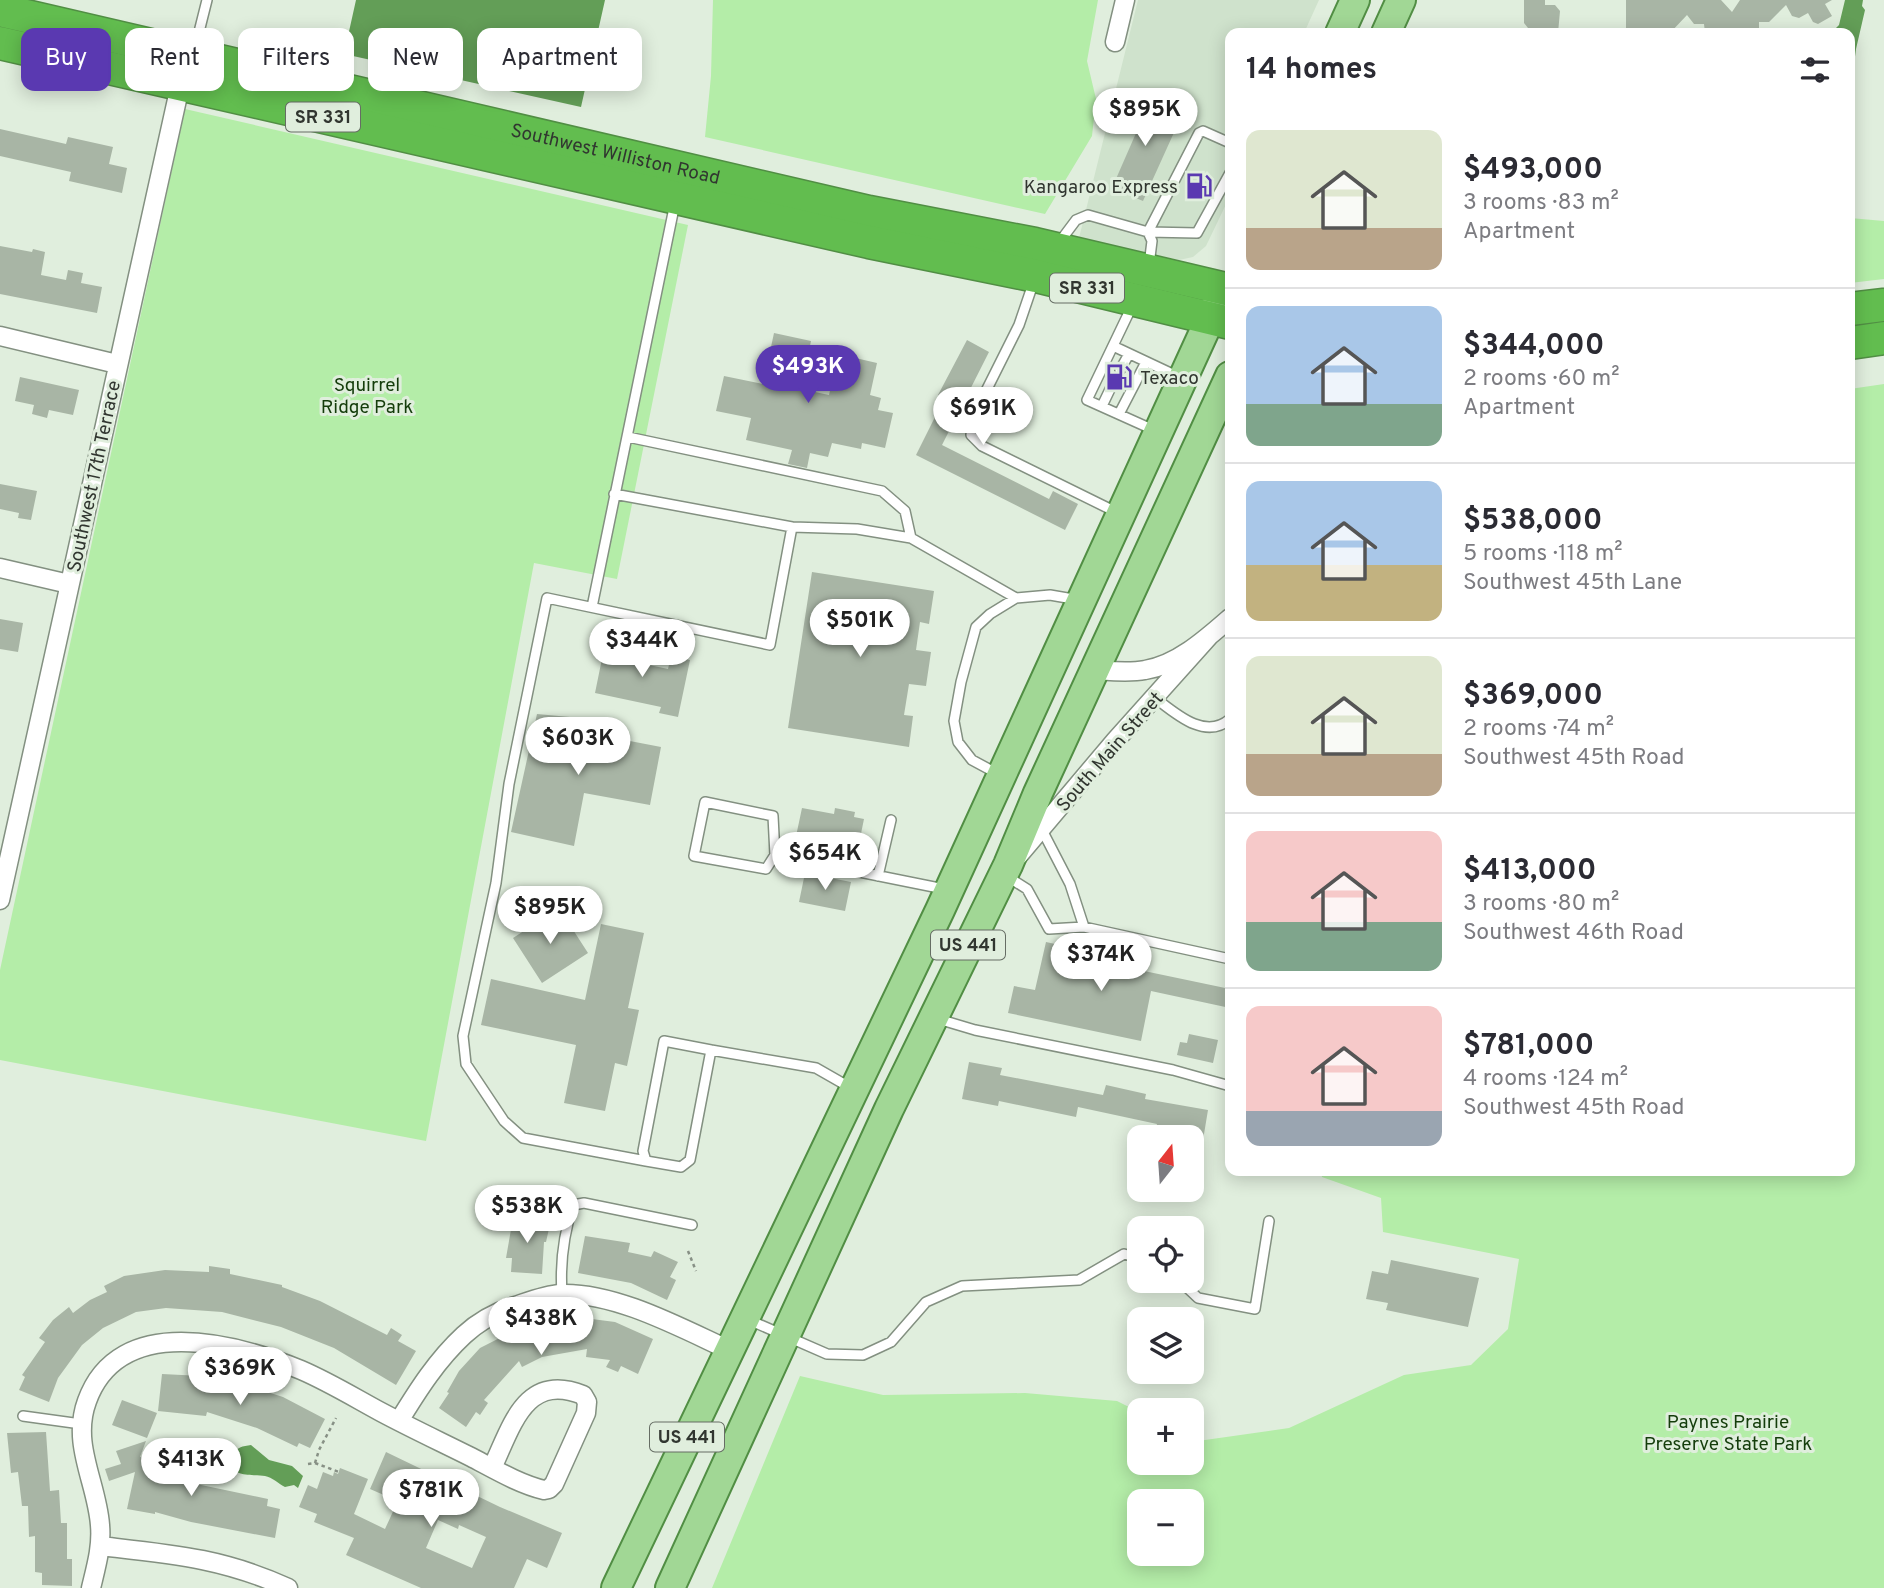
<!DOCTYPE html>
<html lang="en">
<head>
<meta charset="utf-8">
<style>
	:root { --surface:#fff; --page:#f2f2f3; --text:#2b2b33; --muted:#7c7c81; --line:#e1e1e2; --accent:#5a39b1 }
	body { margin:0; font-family:Overpass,sans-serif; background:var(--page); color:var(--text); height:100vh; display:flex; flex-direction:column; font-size:26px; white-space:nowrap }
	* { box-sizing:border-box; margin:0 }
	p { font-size:23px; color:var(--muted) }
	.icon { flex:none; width:38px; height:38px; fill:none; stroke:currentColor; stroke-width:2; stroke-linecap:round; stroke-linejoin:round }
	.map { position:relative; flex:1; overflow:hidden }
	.side { position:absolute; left:1225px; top:28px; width:630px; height:1148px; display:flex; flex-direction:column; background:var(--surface); border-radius:14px; box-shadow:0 4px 18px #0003 }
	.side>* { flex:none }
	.hud { position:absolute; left:21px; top:28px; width:665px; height:63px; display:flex; gap:14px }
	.needle { width:46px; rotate:17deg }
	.tools { position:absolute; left:1127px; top:1125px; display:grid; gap:14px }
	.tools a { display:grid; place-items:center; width:77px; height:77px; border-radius:14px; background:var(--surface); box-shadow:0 4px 18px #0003; font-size:35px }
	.price { position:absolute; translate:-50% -60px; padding:0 16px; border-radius:24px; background:#fff; color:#222; font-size:23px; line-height:46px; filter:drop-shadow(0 2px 4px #0008) }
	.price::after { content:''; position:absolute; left:50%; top:42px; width:21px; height:16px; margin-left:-10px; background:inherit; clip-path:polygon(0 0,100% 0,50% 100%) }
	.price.selected { background:var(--accent); color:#fff }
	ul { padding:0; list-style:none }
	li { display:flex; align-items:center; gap:21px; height:175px; padding:0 21px }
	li+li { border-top:2px solid var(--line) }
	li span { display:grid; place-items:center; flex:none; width:196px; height:140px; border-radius:14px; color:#555 }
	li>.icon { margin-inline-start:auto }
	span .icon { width:84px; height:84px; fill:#fffc; stroke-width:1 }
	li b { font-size:30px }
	h2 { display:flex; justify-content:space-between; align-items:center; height:84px; padding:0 21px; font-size:30px }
	.pill { padding:0 24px; border-radius:14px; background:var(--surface); box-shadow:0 4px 18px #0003; font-size:24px; line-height:63px }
	.pill.selected { background:var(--accent); color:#fff }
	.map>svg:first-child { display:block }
	.built { fill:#cfe2cc }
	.green { fill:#b4eda8; fill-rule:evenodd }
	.water { fill:#639e57 }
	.building { fill:#a8b5a5; fill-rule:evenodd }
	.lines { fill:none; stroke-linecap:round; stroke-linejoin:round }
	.lane-casing { stroke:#839081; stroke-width:12 }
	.street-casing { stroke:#839081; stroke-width:21 }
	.primary-casing { stroke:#518e44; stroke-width:32 }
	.highway-casing { stroke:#518e44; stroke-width:35 }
	.path { stroke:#879085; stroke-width:2.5; stroke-dasharray:3.5 3.5; stroke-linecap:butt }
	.lane { stroke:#fff; stroke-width:9 }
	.street { stroke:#fff; stroke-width:18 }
	.primary { stroke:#a1d795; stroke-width:28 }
	.highway { stroke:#62bd4f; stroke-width:32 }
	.labels { text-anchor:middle; stroke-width:6; stroke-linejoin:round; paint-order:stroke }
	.shield { fill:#e0eedd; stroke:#666d64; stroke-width:2 }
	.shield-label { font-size:18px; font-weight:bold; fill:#313630 }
	.street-label { font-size:19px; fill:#313630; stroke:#e0eedd }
	.poi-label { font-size:19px; fill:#313630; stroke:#e0eedd; text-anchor:end }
	.park-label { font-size:19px; fill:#143d0b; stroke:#e0eedd }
</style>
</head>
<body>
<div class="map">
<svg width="1884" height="1588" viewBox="0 0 1884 1588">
	<rect width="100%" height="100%" fill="#e0eedd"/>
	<path class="built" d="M1138,0H1319L1304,33H1230V196L1206,246L1193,257L1179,260L1079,238Z"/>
	<path class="green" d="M713,0H1098L1087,61L1096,99L1092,136L1045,214L705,137L711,76Z
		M185,109L688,225L617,579L534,563L426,1141L0,1060V970Z
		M1850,218L1884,221V279L1850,283Z
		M1884,384V1588H712L800,1376L883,1395L1025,1393L1117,1401L1139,1412V1463H1192V1438L1198,1441L1289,1428L1404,1375L1471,1365L1508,1329L1519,1259L1383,1232L1381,1198L1322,1177L1321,1171H1850V389ZM1139,1502H1192V1554H1139Z"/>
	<path class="water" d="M356,0H605L581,107L344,54Z
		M1845,0H1863L1862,6L1865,10L1856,49L1850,94V33H1831L1839,25Z
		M251,1445L269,1460L292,1466L303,1476L298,1488L294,1485L285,1487C279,1484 272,1477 265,1476C254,1474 225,1479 233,1456C236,1447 243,1446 251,1445Z"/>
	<path class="building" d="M1524,0H1545V5H1555L1560,11L1558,33H1539V28H1528L1524,23Z
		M1626,0H1721L1732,12L1740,0H1832L1825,4L1832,16L1818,24L1813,22L1808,13L1799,18L1792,16L1786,5L1769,22H1759V33H1705L1704,24H1694L1687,15L1670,33H1626Z
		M1135,97L1181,117L1143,201L1112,188L1140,124L1126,118Z
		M0,129L66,144L68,137L113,147L109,164L127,168L122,193L69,181L71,172L0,156Z
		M0,246L32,252L33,249L45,252L41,275L66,280L68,270L83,273L81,283L102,287L97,313L0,294Z
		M774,333L811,341L801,389L829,395L838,354L877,363L870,395L881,398L878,410L893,413L885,448L862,443L861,449L832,443L828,457L810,453L807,468L788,464L792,450L746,440L751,418L716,411L724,376L763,384Z
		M967,340L989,352L942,445L1049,499L1053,491L1078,504L1065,530L916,455L945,397L938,395Z
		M20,377L79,390L73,415L49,410L47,418L32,414L34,405L15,401Z
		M0,484L37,491L31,520L18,518L19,513L0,509Z
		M812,572L934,591L929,624L920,622L916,650L931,652L926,686L909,684L904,715L913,716L909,747L788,728Z
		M0,619L23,623L18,652L0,649Z
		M606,639L630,644L627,654L641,657L640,663L668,669L671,656L690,660L678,717L659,713L661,707L595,693Z
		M537,714L581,718L578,731L661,747L650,805L584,793L574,846L511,832Z
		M802,808L834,814L835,808L855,812L854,817L864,819L857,853L795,841Z
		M805,873L851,882L845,911L799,902Z
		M559,908L588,953L542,983L513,938Z
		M601,924L644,933L628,1008L639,1010L627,1066L615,1063L605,1111L564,1103L576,1045L481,1025L491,979L585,1000Z
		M1066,939L1086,943L1082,958L1230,989V1008L1151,991L1141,1041L1008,1013L1014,986L1035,990L1046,942L1064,946Z
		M1189,1034L1218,1040L1213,1063L1177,1055L1180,1042L1187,1043Z
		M969,1062L1002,1068L1000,1075L1103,1095L1106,1085L1146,1094L1145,1099L1208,1110L1203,1140L1155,1131L1157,1124L1078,1107L1076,1117L999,1101L998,1106L962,1099Z
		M527,1217L550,1224L546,1242H544L542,1274L511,1272L512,1258H506L513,1218L526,1220Z
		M585,1236L630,1243L628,1252L651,1257L654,1251L678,1262L670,1277L676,1280L667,1300L631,1283L578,1273Z
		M1391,1260L1479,1278L1468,1327L1386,1310L1388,1303L1366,1299L1372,1271L1388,1274Z
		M209,1266L230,1269V1274L282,1285V1287L320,1301L387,1335L391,1328L402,1335L398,1341L416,1351L396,1385L334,1348L281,1327L222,1312L166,1308L136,1312L103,1328L82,1345L58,1378L49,1402L19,1390L25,1377L22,1375L45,1342L39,1338L53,1320L69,1307L73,1313L90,1300L107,1292L104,1286L124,1276L165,1270L209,1272Z
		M561,1315L615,1322L653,1339L638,1374L621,1366L618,1372L606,1367L610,1360L586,1357L587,1349L542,1357L522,1367L519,1361L484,1400L488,1403L480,1415L476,1412L466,1427L439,1408L449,1393L447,1392L459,1371L480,1348L533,1321Z
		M162,1374L202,1376L236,1382L283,1397L325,1419L310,1448L299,1443L297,1447L257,1428L207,1412L206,1416L158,1411Z
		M122,1400L157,1413L147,1438L112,1425Z
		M46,1432L50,1491L59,1490L61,1523H67V1559H72V1586L42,1585V1573L35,1572V1536L29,1537L28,1506H22L18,1472L11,1473L7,1433Z
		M146,1441L140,1457L155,1452L163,1477L268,1499L267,1506L280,1509L275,1538L191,1522L155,1512V1514L127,1509L135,1472L109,1481L105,1469L121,1464L116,1451Z
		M386,1452L500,1507L562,1533L547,1568L527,1559L514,1588H421L346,1555L354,1538L314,1522L317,1514L299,1507L308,1485L317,1489L323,1472L333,1476L334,1472L338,1474L340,1468L368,1479L354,1514L385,1529L396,1505L391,1503L393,1499L370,1489ZM438,1520L458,1529L459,1525L486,1537L472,1568L426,1548Z"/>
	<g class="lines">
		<g class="lane-casing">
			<path id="lane" d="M195,48L207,0
				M1230,143L1203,131L1199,133L1148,232L1197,233L1230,173
				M1058,244L1076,220L1088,215L1148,232L1152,241L1149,265
				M1034,281L1019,325L973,417L971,435L982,446L1116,512
				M1133,304L1087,400L1156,431
				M1113,346L1181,378
				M1120,370L1129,354
				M1102,406L1113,383
				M1119,414L1146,362
				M628,437L882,491L905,511L911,538L1016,598L1050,595L1079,600
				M614,494L792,527L770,645L547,598L509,784L496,883L463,1036L466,1064L504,1121L523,1138L646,1161
				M792,527L857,529L911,538
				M592,607L675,203
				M1154,697C1175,713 1205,741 1230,719
				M998,774L972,760L958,742L954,721L961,682L976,627L990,614L1016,598
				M1042,830L1070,884L1084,927
				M775,855L773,816L705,802L694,856L766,869L775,855L944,889
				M878,876L891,820
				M1008,877L1027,889L1049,929L1084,927L1230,959
				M938,1019L975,1030L1173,1070L1230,1086
				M711,1050L664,1041L643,1151L646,1161L681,1167L690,1160L711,1050L816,1068L851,1088
				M1180,1281L1198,1298L1255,1309L1269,1221
				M562,1294C560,1265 564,1233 573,1205L584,1203L692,1225
				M749,1320L827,1354L863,1355L891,1342L926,1302L962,1286L1079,1280L1124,1254L1139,1258
				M23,1416L81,1424"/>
		</g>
		<g class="street-casing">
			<path id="street" d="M1115,42L1125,0
				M0,336L117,364
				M0,568L69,584
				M1095,670C1111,671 1129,673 1145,670C1177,665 1206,639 1230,618
				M1018,856L1115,741L1210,635
				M0,900L182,77
				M399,1421C418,1390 437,1360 464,1335C478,1322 496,1312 515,1306C530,1301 545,1295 561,1294C615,1292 681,1328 729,1350
				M100,1546C170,1554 223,1558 288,1588
				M91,1588C96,1567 102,1547 100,1525C97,1483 71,1444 87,1401C119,1312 235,1343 301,1370C329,1382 355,1398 381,1412C411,1428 441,1442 471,1457C494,1469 519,1484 544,1490L549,1489L554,1484L586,1413L587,1402L583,1395C525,1372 512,1426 492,1468"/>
		</g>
		<g class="primary-casing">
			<path id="primary" d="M1340,33L1355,0
				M1386,33L1401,0
				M616,1588L940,910L1220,297
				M670,1588L889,1109L1008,865L1038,793L1230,376"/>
		</g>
		<g class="highway-casing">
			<g id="highway">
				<path id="s1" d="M0,10L869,212L1035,244L1230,290"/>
				<path d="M0,43L869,242L1036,276L1230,323"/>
				<path d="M1850,309L1884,305"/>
				<path d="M1850,343L1884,338"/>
			</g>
		</g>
		<path class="path" d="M688,1251L696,1271
			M315,1463L339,1472
			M308,1464L315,1463L319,1450L336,1418"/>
		<use href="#lane" class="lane"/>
		<use href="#street" class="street"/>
		<use href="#primary" class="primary"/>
		<use href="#highway" class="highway"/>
	</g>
	<defs>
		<g id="fuel-bare" transform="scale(2.1)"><path d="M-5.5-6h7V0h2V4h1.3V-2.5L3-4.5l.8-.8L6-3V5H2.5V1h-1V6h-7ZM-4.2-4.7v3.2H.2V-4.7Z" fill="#5a39b1" stroke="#e0eedd" stroke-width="2.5" paint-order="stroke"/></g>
	</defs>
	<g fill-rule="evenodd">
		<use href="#fuel-bare" x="1199" y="186"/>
		<use href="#fuel-bare" x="1119" y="377"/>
	</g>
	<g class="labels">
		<g class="shield">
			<rect x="286" y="102.5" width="74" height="29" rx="5"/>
			<rect x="1050" y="273.5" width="74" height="29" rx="5"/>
			<rect x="931" y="930.5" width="74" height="29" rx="5"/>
			<rect x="650" y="1422.5" width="74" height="29" rx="5"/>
		</g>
		<g class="shield-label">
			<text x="323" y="123">SR 331</text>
			<text x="1087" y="294">SR 331</text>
			<text x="968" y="951">US 441</text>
			<text x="687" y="1443">US 441</text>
		</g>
		<g class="street-label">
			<text dy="7" stroke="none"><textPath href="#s1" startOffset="632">Southwest Williston Road</textPath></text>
			<text transform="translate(93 476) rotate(-78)" y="7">Southwest 17th Terrace</text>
			<text transform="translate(1109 751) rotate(-49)" y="7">South Main Street</text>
		</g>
		<g class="poi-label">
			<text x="1178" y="193">Kangaroo Express</text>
			<text x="1140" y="384" text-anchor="start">Texaco</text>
		</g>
		<g class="park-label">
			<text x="367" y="391">Squirrel<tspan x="367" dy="22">Ridge Park</tspan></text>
			<text x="1728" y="1428">Paynes Prairie<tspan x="1728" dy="22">Preserve State Park</tspan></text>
		</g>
	</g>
</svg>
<div class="tools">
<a><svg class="needle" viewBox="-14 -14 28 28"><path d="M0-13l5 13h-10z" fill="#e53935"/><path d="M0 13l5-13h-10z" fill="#7c7c81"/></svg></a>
<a><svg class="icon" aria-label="locate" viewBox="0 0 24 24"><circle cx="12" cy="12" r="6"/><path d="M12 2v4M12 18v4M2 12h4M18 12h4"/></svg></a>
<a><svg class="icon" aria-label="layers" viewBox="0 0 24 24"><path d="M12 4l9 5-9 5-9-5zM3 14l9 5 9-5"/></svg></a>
<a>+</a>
<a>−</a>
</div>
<b class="price" style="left:1145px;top:148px">$895K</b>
<b class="price selected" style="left:808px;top:405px">$493K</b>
<b class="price" style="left:983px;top:447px">$691K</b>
<b class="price" style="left:860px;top:659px">$501K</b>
<b class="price" style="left:642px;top:679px">$344K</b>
<b class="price" style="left:578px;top:777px">$603K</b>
<b class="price" style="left:825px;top:892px">$654K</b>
<b class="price" style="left:550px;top:946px">$895K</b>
<b class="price" style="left:1101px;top:993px">$374K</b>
<b class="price" style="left:527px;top:1245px">$538K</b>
<b class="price" style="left:541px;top:1357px">$438K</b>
<b class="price" style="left:240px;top:1407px">$369K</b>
<b class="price" style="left:191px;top:1498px">$413K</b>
<b class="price" style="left:431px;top:1529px">$781K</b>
<div class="hud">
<a class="pill selected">Buy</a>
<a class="pill">Rent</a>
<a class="pill">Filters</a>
<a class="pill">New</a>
<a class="pill">Apartment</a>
</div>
<section class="side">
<h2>14 homes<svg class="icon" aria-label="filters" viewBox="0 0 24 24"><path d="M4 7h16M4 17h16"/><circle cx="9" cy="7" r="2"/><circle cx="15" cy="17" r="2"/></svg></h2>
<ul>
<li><span style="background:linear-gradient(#dfe7d0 70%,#b9a48a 0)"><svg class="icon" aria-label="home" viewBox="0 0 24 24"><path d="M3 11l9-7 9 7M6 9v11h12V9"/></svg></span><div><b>$493,000</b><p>3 rooms · 83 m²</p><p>Apartment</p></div></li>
<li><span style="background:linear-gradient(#a9c7e8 70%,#7fa58c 0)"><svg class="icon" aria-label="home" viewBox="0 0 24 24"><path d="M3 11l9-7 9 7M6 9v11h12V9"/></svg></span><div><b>$344,000</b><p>2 rooms · 60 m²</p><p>Apartment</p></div></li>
<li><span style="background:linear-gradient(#a9c7e8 60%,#c2b280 0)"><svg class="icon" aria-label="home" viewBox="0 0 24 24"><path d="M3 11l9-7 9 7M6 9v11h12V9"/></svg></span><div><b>$538,000</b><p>5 rooms · 118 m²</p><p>Southwest 45th Lane</p></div></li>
<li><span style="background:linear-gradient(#dfe7d0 70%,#b9a48a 0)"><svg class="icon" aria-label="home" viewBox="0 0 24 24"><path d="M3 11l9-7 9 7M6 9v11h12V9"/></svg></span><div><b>$369,000</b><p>2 rooms · 74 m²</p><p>Southwest 45th Road</p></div></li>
<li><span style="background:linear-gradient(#f6c9c9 65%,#7fa58c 0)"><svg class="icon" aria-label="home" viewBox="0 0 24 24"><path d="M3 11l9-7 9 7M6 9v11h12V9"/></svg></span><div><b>$413,000</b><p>3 rooms · 80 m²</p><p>Southwest 46th Road</p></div></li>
<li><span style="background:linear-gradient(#f6c9c9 75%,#9aa5b1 0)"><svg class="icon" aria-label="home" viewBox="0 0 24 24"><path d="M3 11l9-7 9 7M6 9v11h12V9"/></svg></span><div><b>$781,000</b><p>4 rooms · 124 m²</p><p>Southwest 45th Road</p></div></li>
</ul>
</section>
</div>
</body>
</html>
